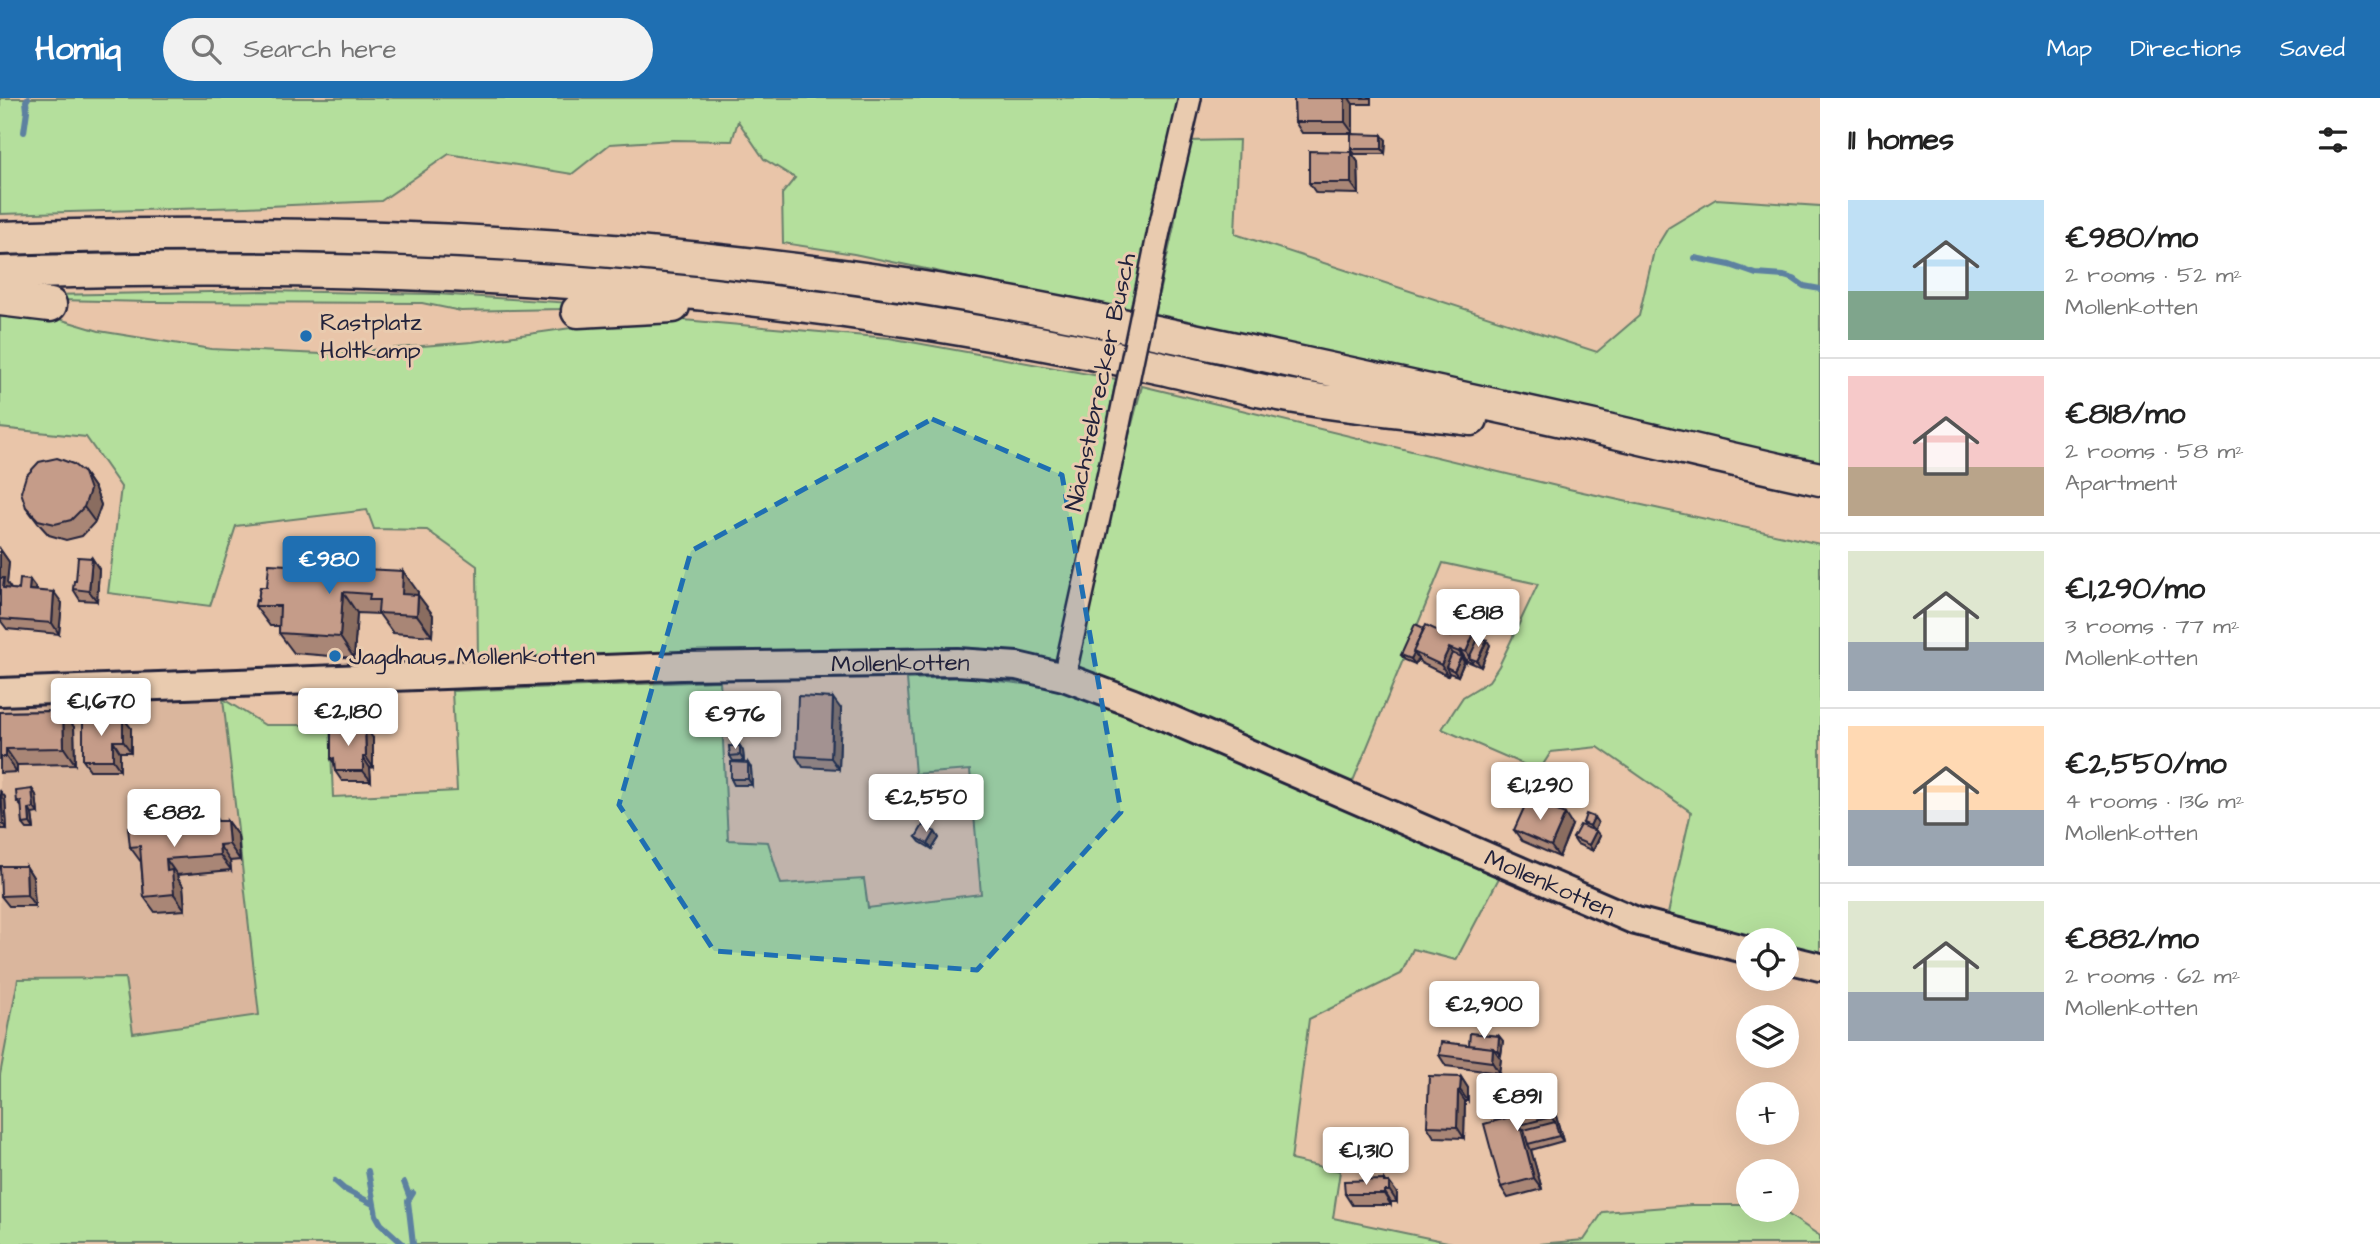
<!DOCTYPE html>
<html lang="en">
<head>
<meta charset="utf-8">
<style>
	:root { --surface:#fff; --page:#f2f2f2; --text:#222; --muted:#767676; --line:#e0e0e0; --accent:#1f6fb2 }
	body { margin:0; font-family:"Architects Daughter",sans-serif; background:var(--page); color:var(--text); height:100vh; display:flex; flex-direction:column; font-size:26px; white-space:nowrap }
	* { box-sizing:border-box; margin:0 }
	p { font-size:23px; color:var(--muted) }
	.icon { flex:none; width:38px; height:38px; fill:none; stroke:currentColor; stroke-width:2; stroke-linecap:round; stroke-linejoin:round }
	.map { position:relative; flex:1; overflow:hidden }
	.details { display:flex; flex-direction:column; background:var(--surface); width:560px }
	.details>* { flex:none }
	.tools { position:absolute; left:1736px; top:830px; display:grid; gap:14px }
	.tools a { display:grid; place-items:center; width:63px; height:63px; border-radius:50%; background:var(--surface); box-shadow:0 7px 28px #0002; font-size:35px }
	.price { position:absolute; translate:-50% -60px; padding:0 16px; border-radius:7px; background:#fff; color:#222; font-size:23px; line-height:46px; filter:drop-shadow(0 2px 4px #0008) }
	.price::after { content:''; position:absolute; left:50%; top:42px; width:21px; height:16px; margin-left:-10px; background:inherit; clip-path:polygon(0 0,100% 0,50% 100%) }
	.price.current { background:var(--accent); color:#fff }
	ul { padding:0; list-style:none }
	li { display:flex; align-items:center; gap:21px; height:175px; padding:0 28px }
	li+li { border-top:2px solid var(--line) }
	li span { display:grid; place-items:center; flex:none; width:196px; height:140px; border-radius:0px; color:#555 }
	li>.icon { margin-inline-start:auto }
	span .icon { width:84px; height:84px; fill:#fffc; stroke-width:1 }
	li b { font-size:30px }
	h2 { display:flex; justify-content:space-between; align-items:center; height:84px; padding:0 28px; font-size:30px }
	header { display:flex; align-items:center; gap:42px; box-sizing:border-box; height:98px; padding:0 35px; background:var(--accent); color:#fff }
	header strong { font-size:33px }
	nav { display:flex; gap:38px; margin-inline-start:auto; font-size:24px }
	.search { width:490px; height:63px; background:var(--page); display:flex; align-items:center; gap:18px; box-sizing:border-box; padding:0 24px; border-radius:38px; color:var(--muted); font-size:26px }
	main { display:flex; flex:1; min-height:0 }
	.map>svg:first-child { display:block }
	.built { fill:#dab69d }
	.green { fill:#b4df9c; stroke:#6b806c; stroke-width:2 }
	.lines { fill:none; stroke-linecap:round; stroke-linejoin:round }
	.stream { stroke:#5d81a0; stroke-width:6 }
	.minor-casing { stroke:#22223b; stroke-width:26 }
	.major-casing { stroke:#22223b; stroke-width:32 }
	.highway-casing { stroke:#22223b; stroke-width:37 }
	.minor { stroke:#e9cbaf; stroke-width:21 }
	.major { stroke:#e9cbaf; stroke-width:26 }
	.highway { stroke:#e9cbaf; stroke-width:32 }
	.minor-bridge-casing { stroke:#22223b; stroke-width:26; stroke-linecap:butt }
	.minor-bridge { stroke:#e9cbaf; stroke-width:21 }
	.wall { fill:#a98676; stroke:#22223b; stroke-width:2 }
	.shaded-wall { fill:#8a6d60; stroke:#22223b; stroke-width:2 }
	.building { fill:#c59c89; stroke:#22223b; stroke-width:2 }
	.marked { fill:#1f6fb2; fill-opacity:0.2; stroke:#1f6fb2; stroke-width:5; stroke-dasharray:14 9; stroke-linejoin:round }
	.poi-dot { fill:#1f6fb2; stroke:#e9cbaf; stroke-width:2.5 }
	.labels { text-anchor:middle; stroke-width:6; stroke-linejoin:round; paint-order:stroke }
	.poi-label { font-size:24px; fill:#22223b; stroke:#e9cbaf; text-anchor:start }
	.street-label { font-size:24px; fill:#22223b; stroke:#e9cbaf }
</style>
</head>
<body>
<header>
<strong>Homiq</strong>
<div class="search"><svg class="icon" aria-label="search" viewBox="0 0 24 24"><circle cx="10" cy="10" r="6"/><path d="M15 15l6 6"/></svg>Search here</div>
<nav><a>Map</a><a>Directions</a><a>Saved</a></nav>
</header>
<main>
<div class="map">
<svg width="1820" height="1146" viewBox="0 0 1820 1146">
	<rect width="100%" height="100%" fill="#e9c5a9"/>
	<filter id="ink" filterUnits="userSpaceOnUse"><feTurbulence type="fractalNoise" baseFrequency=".0143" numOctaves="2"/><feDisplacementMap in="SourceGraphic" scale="14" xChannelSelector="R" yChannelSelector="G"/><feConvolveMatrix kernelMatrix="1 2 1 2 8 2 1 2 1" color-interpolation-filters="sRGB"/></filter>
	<g filter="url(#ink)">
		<path class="built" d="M221,593L259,917L133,935L125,879L18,882L0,979V605Z"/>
		<path class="green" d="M0,0H1180L1132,214L854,156L783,145L782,96L795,80L764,61L738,23L732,43L673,42L610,46L572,76L449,56L381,103L246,109L0,116Z
			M1239,42L1235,136L1597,254L1639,218L1654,153L1668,130L1716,101L1820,108V373L1350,261L1154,217L1174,128L1186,43Z
			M264,193L436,196L572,205L562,211L461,213L422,205L151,204L56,202L49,197Z
			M0,218L59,221L99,233L211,251L322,256L472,244L649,219L889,240L1116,281L1095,392L1056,564L935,556L797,552L478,564L477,468L427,432L374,431L367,412L236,428L210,508L108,495L121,389L86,339L0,330Z
			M1142,288L1569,391L1820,446V859L1787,851V842H1751L1667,820L1691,714L1598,649L1551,654L1539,673L1442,631L1463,599L1489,583L1499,568L1538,486L1443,465L1351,688L1073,571L1112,403Z
			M966,579L1058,590L1338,707L1499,780L1456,862L1413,851L1401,876L1309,921L1291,1062L1340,1073L1333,1120L1457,1146H0V977L18,881L125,880L133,935L259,917L223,601L265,627H330L333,699L457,693L452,593L720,583L728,742L768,744L781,786L864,781L868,810L981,796L970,672L915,676L907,581Z
			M1691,1107H1748V1111L1783,1113L1820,1138V1146H1539L1584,1142L1603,1114Z"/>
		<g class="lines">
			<path class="stream" d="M24,34L27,13L26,3L28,0
				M1695,160L1730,167L1756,176L1784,178L1794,181L1804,188L1820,191
				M368,1073L376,1117L381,1126L403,1146
				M335,1083L344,1091L373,1106
				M404,1084L410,1100
				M413,1095L408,1103L413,1146"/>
			<g class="minor-casing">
				<path id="minor" d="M1159,133L1190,0
					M1064,579L1110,370"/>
			</g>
			<g class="major-casing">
				<g id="major">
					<path id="s1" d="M0,594L681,568L957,564L1017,568L1064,579L1133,605L1636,823L1748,852"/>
					<path d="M1787,861L1820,869"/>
				</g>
			</g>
			<g class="highway-casing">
				<path id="highway" d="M0,140C303,130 605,141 905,187C1033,207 1160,235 1287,262C1386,284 1486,305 1585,327C1664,345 1741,364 1820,381
					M0,175C303,165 599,175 899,221C982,234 1065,249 1148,267C1192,276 1235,288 1279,296C1342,308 1407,313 1471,321
					M0,201L50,207
					M578,213L673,208"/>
			</g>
			<use href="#minor" class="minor"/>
			<use href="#major" class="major"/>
			<use href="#highway" class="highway"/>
			<g class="minor-bridge-casing">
				<path id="minor-bridge" d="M1110,370L1159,133"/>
			</g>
			<use href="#minor-bridge" class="minor-bridge"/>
		</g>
		<path class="wall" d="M1294,0H1371V6H1353V35H1302L1295,24Z
			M1386,42L1385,56H1355L1351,51Z
			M1351,54L1358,64L1359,96L1316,95L1309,85Z
			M84,375L95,391L101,407L95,424L82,438L66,442L49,437L38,425L26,409Z
			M0,451L9,464L7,485L11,491L38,493L62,505L59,536L7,531L0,522Z
			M92,460L99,471L97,503L80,502L73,491L76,483Z
			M260,489L418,494V497L433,517L432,538L393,535L379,516L357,515L354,560L294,555L279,535V528H270L255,508L258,503Z
			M1424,530L1451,539H1479L1490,547L1481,569L1467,563L1466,565L1464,564L1458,578L1449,575L1448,578L1421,565L1418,561L1415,566L1405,562L1401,557Z
			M841,611L839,671L803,669L796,658Z
			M63,613L74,629L75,666L17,667V674L0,675V614Z
			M123,620L131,630V654H120V672H90L83,662Z
			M373,640V669L370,670L371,683H342L335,673L334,665L331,661Z
			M740,648L743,653L744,663H733L730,658Z
			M751,670L752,687H734L731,681Z
			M32,691L36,697L38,715L32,716L34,731H27L23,726L22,709L17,704Z
			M0,694L5,699L7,731H0Z
			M216,720L218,723H227L238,738L240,762L230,763L231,772L177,777L178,781L183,788L185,812L155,814L144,799L141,764L130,749L166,726L168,729L192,727Z
			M1583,725H1598L1594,732L1600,738L1593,753L1577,746L1573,740L1585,729Z
			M1572,727L1559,759L1522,743L1514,732Z
			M935,734L939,740L932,751L920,744L916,739Z
			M26,768L33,779L35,808H9L1,798Z
			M1499,938L1503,943L1501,957H1498L1501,961L1499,975L1446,968L1439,957Z
			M1461,979L1468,990V1003H1465L1464,1040L1434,1039L1427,1028Z
			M1548,990L1563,1043L1531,1052L1542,1091L1508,1100L1501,1089L1518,1017Z
			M1385,1084L1397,1095V1104H1391V1107H1352L1345,1096Z"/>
		<path class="shaded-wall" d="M1345,0H1349L1353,6V35L1345,24Z
			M1382,37L1386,42L1385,56L1382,51Z
			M1351,54L1358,64L1359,96L1351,85Z
			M84,375L95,391L101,407L95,424L84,409Z
			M0,451L9,464L7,485L11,491L3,490L0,480Z
			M92,460L99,471L97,503L89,493Z
			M403,473L418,494L417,517L402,496Z
			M30,482L38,493L29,492Z
			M54,494L62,505L59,536L52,525Z
			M343,494L357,515L354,560L340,539Z
			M418,497L433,517L432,538L417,517Z
			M1475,533L1483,544L1469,560L1473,565L1466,554Z
			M1487,542L1490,547L1481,569L1477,563Z
			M1449,550L1456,560L1446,569L1449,575L1448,578L1441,567Z
			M1460,552L1467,563L1466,565L1459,554Z
			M1414,555L1418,561L1415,566L1411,561Z
			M1461,559L1464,564L1458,578L1454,573Z
			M833,600L841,611L839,671L831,660Z
			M63,613L74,629L75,666L64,650Z
			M123,620L131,630V654L123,643Z
			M365,629L373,640V669L366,659Z
			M113,643L120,654V672L113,662Z
			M740,648L743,653L744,663L740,657Z
			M6,651L17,667V674L6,659Z
			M363,659L370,670L371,683L363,673Z
			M748,665L751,670L752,687L748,681Z
			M32,691L36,697L38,715L34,710Z
			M1,694L5,699L7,731L3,726Z
			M29,711L32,716L34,731L30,725Z
			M1565,716L1572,727L1559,759L1551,748Z
			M1594,719L1598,725L1594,734L1590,728Z
			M227,723L238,738L240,762L229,746Z
			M1596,733L1600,738L1593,753L1589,747Z
			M935,734L939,740L932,751L928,746Z
			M219,747L230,763L231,772L220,757Z
			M166,761L177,777L178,781L183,788L185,812L174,796L167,773Z
			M26,768L33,779L35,808L27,797Z
			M1499,938L1503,943L1501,957L1498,952Z
			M1493,950L1501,961L1499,975L1492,964Z
			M1461,979L1468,990V1003L1460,992Z
			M1541,979L1548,990L1563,1043L1559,1038L1555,1024L1551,1019Z
			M1458,993L1465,1003L1464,1040L1457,1029Z
			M1520,1027L1528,1038V1046L1531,1052L1542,1091L1534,1080Z
			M1384,1082L1389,1090V1084L1397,1095V1104L1384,1084Z
			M1384,1093L1391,1104V1107L1384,1096Z"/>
		<path class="building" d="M1294,0H1345V24H1295Z
			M1351,36L1382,37V51H1351Z
			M1309,53L1351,54V85H1309Z
			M57,360L73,366L84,375L90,392L84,409L71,422L55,426L38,422L26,409L21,394L26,378L39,364Z
			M78,459L92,460L89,493L73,491L74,483H76Z
			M269,466L403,473L402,496L418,497L417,517L378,515L379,502H369L370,496L343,494L340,539L279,535L280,508H255L256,502L258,503L260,489H267Z
			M0,480H4L3,490L19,492L20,481L30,482L29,492L54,494L52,525L0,521Z
			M1458,525L1475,533L1466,554L1460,552L1459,554L1449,550L1441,567L1413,554L1426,527L1451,539Z
			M1415,526L1424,530L1413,554L1414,555L1411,561L1401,557Z
			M1479,539L1487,542L1477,563L1469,560Z
			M1452,555L1461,559L1454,573L1446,569Z
			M798,598L833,600L831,660L796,658Z
			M63,613L64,650L6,651V659H0V614Z
			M83,620H123V643H113V662H83Z
			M365,629L366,659H363V673H335L334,660L331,661V630Z
			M729,648H740V657L730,658Z
			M731,664L748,665V681H731Z
			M32,691L34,710L29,711L30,725L23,726L21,703L17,704L16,693Z
			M0,694H1L3,726H0Z
			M1528,701L1565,716L1551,748L1514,732Z
			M1586,716L1594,719L1590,728L1583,725Z
			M216,720L217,723H227L229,746L219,747L220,757L166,761L167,773L172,772L174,796L144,799L140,748L130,749L128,729L166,726V729L192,727V722Z
			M923,727L935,734L928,746L916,739Z
			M1580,727L1596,733L1589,747L1573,740Z
			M0,768H26L27,797L1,798Z
			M1470,935L1499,938L1498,952H1495L1493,950L1469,947Z
			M1441,944L1493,950L1492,964L1439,957Z
			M1429,978L1461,979L1460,992L1458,993L1457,1029L1427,1028Z
			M1541,979L1551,1019L1520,1027L1534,1080L1501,1089L1484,1026L1518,1017L1510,987Z
			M1555,1024L1559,1038L1528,1046L1524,1032Z
			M1384,1082V1084H1389V1093H1384V1096H1345L1344,1083Z"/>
	</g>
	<path class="marked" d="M932,321L1062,377L1121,714L977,872L714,853L619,707L691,453Z"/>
	<g class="poi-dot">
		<circle cx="306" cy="238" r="7"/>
		<circle cx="335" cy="558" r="7"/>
	</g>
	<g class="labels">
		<g class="poi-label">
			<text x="320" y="232">Rastplatz<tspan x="320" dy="28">Holtkamp</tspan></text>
			<text x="349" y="566">Jagdhaus Mollenkotten</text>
		</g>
		<g class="street-label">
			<text transform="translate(1100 284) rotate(-78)" y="8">Nächstebrecker Busch</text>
			<text dy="8" stroke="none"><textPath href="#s1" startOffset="901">Mollenkotten</textPath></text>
			<text dy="8" stroke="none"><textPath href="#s1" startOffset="1594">Mollenkotten</textPath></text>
		</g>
	</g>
</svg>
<div class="tools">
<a><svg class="icon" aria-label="locate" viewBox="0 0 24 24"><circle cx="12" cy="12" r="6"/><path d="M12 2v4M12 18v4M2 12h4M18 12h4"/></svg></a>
<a><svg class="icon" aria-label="layers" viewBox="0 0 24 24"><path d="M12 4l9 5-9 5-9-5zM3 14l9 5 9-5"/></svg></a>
<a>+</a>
<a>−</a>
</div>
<b class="price current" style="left:329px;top:498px">€980</b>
<b class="price" style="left:1478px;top:551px">€818</b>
<b class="price" style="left:101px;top:640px">€1,670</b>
<b class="price" style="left:348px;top:650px">€2,180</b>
<b class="price" style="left:735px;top:653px">€976</b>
<b class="price" style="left:1540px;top:724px">€1,290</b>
<b class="price" style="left:926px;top:736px">€2,550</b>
<b class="price" style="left:174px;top:751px">€882</b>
<b class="price" style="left:1484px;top:943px">€2,900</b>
<b class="price" style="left:1517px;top:1035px">€891</b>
<b class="price" style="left:1366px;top:1089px">€1,310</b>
</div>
<section class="details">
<h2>11 homes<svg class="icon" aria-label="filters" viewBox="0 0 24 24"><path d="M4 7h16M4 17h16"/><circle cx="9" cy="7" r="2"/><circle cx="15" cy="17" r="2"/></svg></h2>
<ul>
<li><span style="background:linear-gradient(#bfe0f5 65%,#7fa58c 0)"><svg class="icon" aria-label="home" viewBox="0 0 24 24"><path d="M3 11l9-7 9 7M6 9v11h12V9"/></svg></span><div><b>€980/mo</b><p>2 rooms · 52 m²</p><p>Mollenkotten</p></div></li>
<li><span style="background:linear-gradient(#f6c9c9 65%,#b9a48a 0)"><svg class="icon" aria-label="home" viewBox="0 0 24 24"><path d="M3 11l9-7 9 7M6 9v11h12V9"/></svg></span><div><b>€818/mo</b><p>2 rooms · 58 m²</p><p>Apartment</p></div></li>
<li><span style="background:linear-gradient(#dfe7d0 65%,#9aa5b1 0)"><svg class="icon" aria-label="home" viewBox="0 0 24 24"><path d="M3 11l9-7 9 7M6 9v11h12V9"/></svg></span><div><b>€1,290/mo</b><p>3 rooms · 77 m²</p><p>Mollenkotten</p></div></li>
<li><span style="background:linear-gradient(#ffd9b3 60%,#9aa5b1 0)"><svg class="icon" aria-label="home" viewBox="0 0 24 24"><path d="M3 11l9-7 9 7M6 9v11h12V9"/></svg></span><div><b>€2,550/mo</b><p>4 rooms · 136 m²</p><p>Mollenkotten</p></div></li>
<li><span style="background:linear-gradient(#dfe7d0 65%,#9aa5b1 0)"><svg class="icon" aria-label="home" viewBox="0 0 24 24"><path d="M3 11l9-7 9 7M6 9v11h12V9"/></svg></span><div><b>€882/mo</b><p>2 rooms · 62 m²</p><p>Mollenkotten</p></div></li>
</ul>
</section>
</main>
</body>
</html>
